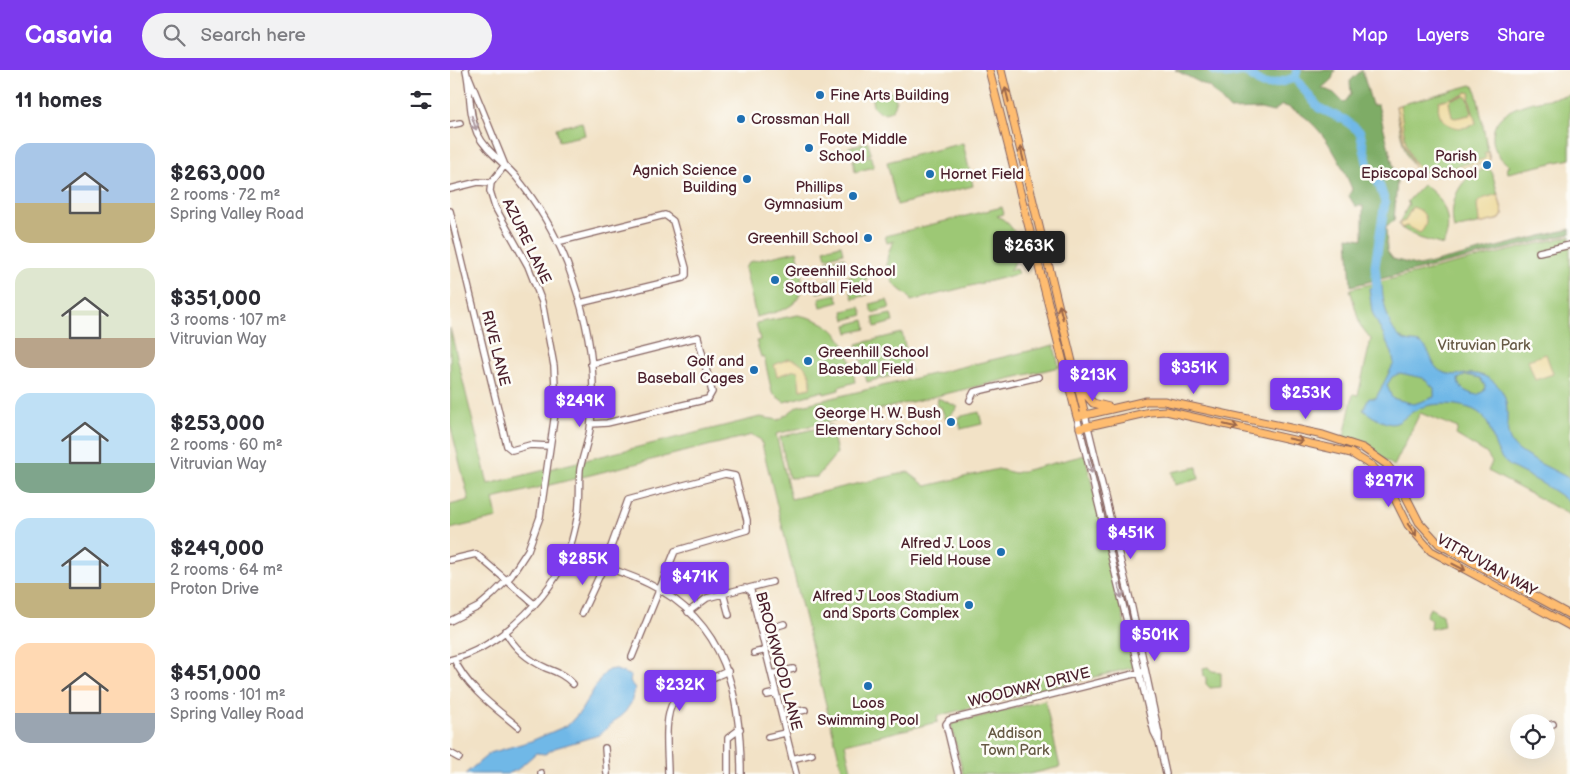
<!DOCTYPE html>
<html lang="en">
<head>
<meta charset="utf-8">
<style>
	:root { --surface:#fff; --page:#f2f2f3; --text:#2b2b33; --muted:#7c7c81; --accent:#7c3aed }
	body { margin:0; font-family:"Balsamiq Sans",sans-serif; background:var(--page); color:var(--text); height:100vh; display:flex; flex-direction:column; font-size:19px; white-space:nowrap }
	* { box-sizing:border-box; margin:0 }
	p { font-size:16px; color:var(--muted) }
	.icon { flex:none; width:28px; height:28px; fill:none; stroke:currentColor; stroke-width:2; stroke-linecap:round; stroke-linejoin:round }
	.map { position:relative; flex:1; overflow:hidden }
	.sheet { display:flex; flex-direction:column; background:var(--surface); width:450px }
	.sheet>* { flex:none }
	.tools { position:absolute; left:1060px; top:644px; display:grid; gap:10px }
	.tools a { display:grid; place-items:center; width:45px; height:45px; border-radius:50%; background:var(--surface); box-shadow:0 5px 20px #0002; font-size:25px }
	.price { position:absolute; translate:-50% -42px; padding:0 11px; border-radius:5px; background:var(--accent); color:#fff; font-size:16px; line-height:32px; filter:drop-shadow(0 1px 2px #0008) }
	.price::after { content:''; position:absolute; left:50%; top:30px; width:15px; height:11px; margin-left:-8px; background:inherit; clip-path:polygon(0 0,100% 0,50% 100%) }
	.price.on { background:#222; color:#fff }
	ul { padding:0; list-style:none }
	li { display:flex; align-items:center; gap:15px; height:125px; padding:0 15px }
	li span { display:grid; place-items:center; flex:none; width:140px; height:100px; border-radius:15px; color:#555 }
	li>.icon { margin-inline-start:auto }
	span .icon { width:60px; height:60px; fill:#fffc; stroke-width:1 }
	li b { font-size:21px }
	h2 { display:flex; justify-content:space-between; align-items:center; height:60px; padding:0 15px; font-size:21px }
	header { display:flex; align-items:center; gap:30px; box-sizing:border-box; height:70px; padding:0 25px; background:var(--accent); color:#fff }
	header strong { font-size:24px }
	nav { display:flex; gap:28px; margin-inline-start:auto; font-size:18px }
	.search { width:350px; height:45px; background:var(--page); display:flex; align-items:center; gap:12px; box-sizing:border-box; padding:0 18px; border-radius:28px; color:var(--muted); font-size:19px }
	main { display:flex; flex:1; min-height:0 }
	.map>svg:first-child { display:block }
	.green { fill:#9dc875; stroke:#747450 }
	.forest { fill:#7eac66; stroke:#646648 }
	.sand { fill:#eeda9e; stroke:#9c7c64; fill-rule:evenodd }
	.water { fill:#6fb8e7; stroke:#5c6c89; fill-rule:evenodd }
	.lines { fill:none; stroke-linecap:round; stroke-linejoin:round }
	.river { stroke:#6fb8e7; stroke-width:9 }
	.minor-casing { stroke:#856361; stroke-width:8 }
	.major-casing { stroke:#856361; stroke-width:9 }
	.minor { stroke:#fff; stroke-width:5.5 }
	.major { stroke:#febc70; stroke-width:7 }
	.oneway { stroke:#9b664a }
	.oneway2 { stroke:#ae9aa0 }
	.poi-dot { fill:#1f6fb2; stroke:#fdfcf7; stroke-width:2 }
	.labels { text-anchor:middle; stroke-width:5; stroke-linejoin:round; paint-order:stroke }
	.poi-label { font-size:15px; fill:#4a1f2b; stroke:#fdfcf7; text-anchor:end }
	.street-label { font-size:15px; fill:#4a1f2b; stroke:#fdfcf7 }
	.park-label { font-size:15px; fill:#675a45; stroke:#fdfcf7 }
</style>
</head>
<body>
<header>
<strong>Casavia</strong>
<div class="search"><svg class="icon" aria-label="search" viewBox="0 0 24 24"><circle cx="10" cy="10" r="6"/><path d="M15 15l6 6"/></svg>Search here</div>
<nav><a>Map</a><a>Layers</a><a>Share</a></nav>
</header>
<main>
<section class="sheet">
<h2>11 homes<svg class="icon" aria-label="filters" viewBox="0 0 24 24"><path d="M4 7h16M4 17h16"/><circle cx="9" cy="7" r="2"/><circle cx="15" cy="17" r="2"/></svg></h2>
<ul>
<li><span style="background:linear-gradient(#a9c7e8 60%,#c2b280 0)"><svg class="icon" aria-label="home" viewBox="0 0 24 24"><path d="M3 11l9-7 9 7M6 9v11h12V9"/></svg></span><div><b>$263,000</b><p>2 rooms · 72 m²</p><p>Spring Valley Road</p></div></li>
<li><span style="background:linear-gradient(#dfe7d0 70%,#b9a48a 0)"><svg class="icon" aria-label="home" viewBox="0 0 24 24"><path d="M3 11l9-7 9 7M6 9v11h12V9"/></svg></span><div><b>$351,000</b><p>3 rooms · 107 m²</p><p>Vitruvian Way</p></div></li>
<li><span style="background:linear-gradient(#bfe0f5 70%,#7fa58c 0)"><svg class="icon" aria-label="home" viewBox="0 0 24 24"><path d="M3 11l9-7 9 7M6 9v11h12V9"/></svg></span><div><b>$253,000</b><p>2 rooms · 60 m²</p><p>Vitruvian Way</p></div></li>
<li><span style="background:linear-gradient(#bfe0f5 65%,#c2b280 0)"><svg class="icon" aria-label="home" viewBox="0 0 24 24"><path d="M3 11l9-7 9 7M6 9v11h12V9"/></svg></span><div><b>$249,000</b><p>2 rooms · 64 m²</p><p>Proton Drive</p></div></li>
<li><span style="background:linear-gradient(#ffd9b3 70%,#9aa5b1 0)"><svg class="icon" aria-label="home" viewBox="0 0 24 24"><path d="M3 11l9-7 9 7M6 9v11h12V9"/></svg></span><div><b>$451,000</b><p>3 rooms · 101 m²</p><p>Spring Valley Road</p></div></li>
</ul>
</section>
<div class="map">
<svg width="1120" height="704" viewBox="0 0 1120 704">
	<rect width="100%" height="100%" fill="#fdfcf7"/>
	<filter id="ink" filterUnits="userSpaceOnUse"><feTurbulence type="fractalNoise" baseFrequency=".02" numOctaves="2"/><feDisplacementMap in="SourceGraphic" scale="10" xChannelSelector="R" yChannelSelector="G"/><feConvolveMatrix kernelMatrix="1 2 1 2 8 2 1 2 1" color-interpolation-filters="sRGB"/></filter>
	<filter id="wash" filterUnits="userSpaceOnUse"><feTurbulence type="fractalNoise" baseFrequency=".0096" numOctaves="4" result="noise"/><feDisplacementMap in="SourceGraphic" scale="20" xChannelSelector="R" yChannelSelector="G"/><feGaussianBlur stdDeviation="1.12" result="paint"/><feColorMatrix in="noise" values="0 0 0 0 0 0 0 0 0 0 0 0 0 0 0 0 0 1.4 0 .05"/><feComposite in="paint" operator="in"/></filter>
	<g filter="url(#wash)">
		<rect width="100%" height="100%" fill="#f2e2c6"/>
		<path class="green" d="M1021,15L1025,17C1031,41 1034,65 1040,90L1034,93L981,107C952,100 951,61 946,36Z
			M422 31a12 12 0 1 1 24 0a12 12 0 1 1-24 0Z
			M1120,25V89L1058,103L1057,97L1060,96C1051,90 1044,82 1043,70C1040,33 1094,31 1120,25Z
			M132,52L135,65L109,71L106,58Z
			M418,72L421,84L402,88L399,77Z
			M513,73L523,116L447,135L437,92Z
			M421,86L424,97L405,102L403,90Z
			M1038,98L1042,102L1053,144L1050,149L1004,159C998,132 1009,105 1038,98Z
			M973,115C995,127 1004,152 993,175L969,168L951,158L949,153L959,134L957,132Z
			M552,137L554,144L547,146C568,155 576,184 559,200L566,199L568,204L461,231C459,224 453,223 448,218C434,206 434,186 444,171L437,173L435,166Z
			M1120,166V445L1038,401L1042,392L1036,383L1006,365L1008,358L970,343L944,396L912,374L894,367L903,324L908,325L921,269L910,255L900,219Z
			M391,175L393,183L376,188L374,179Z
			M347,181C351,197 358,226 340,236C331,242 317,244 306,247L295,198L299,192Z
			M394,187L396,195L379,200L376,191Z
			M415,202L417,211L399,215L397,207Z
			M383,210L385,218L367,223L365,214Z
			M418,216L420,224L403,229L400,220Z
			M386,224L389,232L371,237L369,228Z
			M437,230L440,238L422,243L420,234Z
			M410,237L413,245L395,250L393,241Z
			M441,244L443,252L425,257L423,248Z
			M348,245C390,253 398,274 405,312L389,317V320L374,324L373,321L334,332L322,323L314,286L311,287L306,271L310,270L306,253Z
			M414,250L416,259L398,263L396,255Z
			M0,258L38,414L310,347L329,350L348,336L604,275L609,297L326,364L341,429L458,402L476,416L548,399L565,403L635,385L685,597L487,646L488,652L395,674L402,704H393L311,370L302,365L43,429L47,448L0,459V435L19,430L0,354Z
			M452,263L461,301L417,312L407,274Z
			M488,328L508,337L496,350L491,337L487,336Z
			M529,342L532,354L511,359L508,347Z
			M381,355L387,383L367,407L339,408L330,367Z
			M747,397L749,409L725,415L722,402Z
			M980,538L992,545L994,556L980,559L981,549L976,546Z
			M758,597L762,601L771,602V617L760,618L756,614V607L754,606L753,598Z
			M595,630L610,697L580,704H513L501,654Z"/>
		<path class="forest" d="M725,0H806L810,4L818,0H885L882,9L872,18L884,23L894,33L901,24L900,11L912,0L922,35H928L947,111L944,151L936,156L937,181L943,189L969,196L1120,159V164L901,216L898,167L913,169V136H905L899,126L902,119C889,87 867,45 832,35L823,42L811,39L780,40L759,17Z"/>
		<path class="sand" d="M1016,22L1021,23L1019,28L1026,53C1008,65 984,53 989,31L1014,25ZM1015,26L1018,28L1022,42L1020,45L1005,48L1002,47L999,32L1001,29Z
			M950,35C954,57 954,98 981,104L1034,89L1036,87L1034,83L1038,82L1040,90L1034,93L981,107L965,99L954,73L946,36Z
			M1048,124L1053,144L1050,149L1029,154C1028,130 1020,132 1048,124Z
			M962,137C976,140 981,153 970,163L957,156L951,158L949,153L955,151Z
			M1096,284L1103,304L1085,310L1078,290Z
			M338,289C353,290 364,303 360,318L350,320L348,301L345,300L327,306L324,295Z"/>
		<path class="water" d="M932,216C933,231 939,267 957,271C964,273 970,271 975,277C983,286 981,299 995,303C1013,309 1025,296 1045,313C1067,332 1049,359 1064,376C1073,387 1107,401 1120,409V433C1106,421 1091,413 1075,404C1069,401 1060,397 1055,392C1038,375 1046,346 1019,338C1003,333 981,332 966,340C955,345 949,357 937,353C926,350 921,345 913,340L919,328H926L944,293L942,283L922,242L919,218ZM950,303L973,308L984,318V327L964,334L942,328L937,315L942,307ZM1016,305L1030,308L1035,316L1034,321L1027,325C1018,323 1008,319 1008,309Z
			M164,599L181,606L180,612L185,618L181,633L175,642L149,665L105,678L95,684L86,683L67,700L57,704H15L40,683L81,671L118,655L130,642L152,606L158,600Z"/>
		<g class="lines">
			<path class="river" d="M762,0L776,4L794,1C800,4 804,9 810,13C817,18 836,10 845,8
				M847,0L845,8L869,38L895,50L910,62L918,96L929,114L935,132L925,196L928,229"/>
		</g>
	</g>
	<g filter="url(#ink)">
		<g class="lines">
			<g class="minor-casing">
				<path id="minor" d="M19,7L54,93
					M0,55L10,53
					M0,119L28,112L41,113
					M0,141L57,376L62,380L80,375L99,376
					M107,172L215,145L223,151L236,198V205L233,208L130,233
					M1089,182L1120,175
					M520,330L524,322L588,307
					M635,345L682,538L709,664V672
					M627,347L704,662L709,672L716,704
					M141,354L157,353L258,329L262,322L248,267L141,294
					M118,481C143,495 173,501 199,514C277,552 291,626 291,704
					M0,490L26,484L84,534
					M299,518L322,512
					M273,523L279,545
					M238,542L257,528L295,518L301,521L346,704
					M132,543L154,496L178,430L275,404L285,406L297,450V460L225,481L182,587
					M0,551L28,537L42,525L61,506L78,480L90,447L106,336L104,296L92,232L78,196L45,137L40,121L41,113L55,95
					M55,561C64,578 78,590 96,598C106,602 115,605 123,614
					M311,561L334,554
					M304,583L316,580
					M4,589C17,618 44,637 68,657
					M0,590C52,577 108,521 122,470C125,458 129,445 129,433C130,422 129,410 130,399C133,385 138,372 140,359C148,309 139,257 123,210C111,173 91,138 67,108C54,92 36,82 27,63C18,42 21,21 16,0
					M322,604L343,599
					M317,625L326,623
					M332,645L355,640
					M1096,656L1103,654
					M318,667L335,663
					M155,678L157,704
					M0,683L9,688
					M342,689L362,684
					M91,704V703
					M218,704C218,685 213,646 224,631C235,617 261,609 278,601
					M278,704V668L290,659
					M508,704L496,654L499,650L692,602"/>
			</g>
			<g class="major-casing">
				<path id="major" d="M539,0L627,347L696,331H714L873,365L913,378L936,394L945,405L969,452L989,474L1120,545
					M551,0L635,345
					M630,318L643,333L659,337
					M630,358L700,342L716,341L901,383L922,396L936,411L958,455L981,481L1120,556"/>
			</g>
			<use href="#minor" class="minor"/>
			<use href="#major" class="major"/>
		</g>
		<defs><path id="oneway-shaft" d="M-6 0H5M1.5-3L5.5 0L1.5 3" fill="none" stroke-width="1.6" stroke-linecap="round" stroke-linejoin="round" transform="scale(1.25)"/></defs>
		<g class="oneway">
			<use href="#oneway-shaft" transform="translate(557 25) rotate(-104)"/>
			<use href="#oneway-shaft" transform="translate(572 84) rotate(-104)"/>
			<use href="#oneway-shaft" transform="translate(611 242) rotate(-104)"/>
			<use href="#oneway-shaft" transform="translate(781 356) rotate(13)"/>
			<use href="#oneway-shaft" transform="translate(846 370) rotate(12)"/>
			<use href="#oneway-shaft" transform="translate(962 460) rotate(55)"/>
			<use href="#oneway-shaft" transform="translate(1009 497) rotate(27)"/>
		</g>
		<g class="oneway2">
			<use href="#oneway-shaft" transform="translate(24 53) rotate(72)"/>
			<use href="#oneway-shaft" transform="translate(640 396) rotate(76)"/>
			<use href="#oneway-shaft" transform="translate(670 521) rotate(77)"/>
		</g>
	</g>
	<g class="poi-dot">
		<circle cx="370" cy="25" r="5"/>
		<circle cx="291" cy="49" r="5"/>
		<circle cx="359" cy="78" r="5"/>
		<circle cx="1037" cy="95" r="5"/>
		<circle cx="480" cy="104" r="5"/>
		<circle cx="297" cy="109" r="5"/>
		<circle cx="403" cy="126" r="5"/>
		<circle cx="418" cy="168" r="5"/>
		<circle cx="325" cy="210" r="5"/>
		<circle cx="358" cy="291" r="5"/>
		<circle cx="304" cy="300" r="5"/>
		<circle cx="501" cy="352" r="5"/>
		<circle cx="551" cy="482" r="5"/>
		<circle cx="519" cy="535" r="5"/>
		<circle cx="418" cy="616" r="5"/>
	</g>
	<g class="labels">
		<g class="poi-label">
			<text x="380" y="30" text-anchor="start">Fine Arts Building</text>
			<text x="301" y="54" text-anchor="start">Crossman Hall</text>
			<text x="369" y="74" text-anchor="start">Foote Middle<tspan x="369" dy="17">School</tspan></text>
			<text x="1027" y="91">Parish<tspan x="1027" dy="17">Episcopal School</tspan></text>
			<text x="287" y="105">Agnich Science<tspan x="287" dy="17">Building</tspan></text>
			<text x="490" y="109" text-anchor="start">Hornet Field</text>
			<text x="393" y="122">Phillips<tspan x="393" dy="17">Gymnasium</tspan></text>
			<text x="408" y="173">Greenhill School</text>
			<text x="335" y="206" text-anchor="start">Greenhill School<tspan x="335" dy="17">Softball Field</tspan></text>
			<text x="368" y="287" text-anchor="start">Greenhill School<tspan x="368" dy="17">Baseball Field</tspan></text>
			<text x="294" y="296">Golf and<tspan x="294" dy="17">Baseball Cages</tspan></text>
			<text x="491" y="348">George H. W. Bush<tspan x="491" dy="17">Elementary School</tspan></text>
			<text x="541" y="478">Alfred J. Loos<tspan x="541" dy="17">Field House</tspan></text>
			<text x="509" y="531">Alfred J Loos Stadium<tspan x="509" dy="17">and Sports Complex</tspan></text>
			<text x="418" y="638" text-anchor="middle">Loos<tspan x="418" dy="17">Swimming Pool</tspan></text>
		</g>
		<g class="street-label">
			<text transform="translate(77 171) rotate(64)" y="5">AZURE LANE</text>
			<text transform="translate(46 278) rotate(76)" y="5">RIVE LANE</text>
			<text transform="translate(1037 495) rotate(29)" y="5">VITRUVIAN WAY</text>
			<text transform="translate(329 591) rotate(75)" y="5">BROOKWOOD LANE</text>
			<text transform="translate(579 617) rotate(-14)" y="5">WOODWAY DRIVE</text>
		</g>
		<g class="park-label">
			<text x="1034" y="280">Vitruvian Park</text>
			<text x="565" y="668">Addison<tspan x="565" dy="17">Town Park</tspan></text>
		</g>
	</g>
</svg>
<div class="tools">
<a><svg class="icon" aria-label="locate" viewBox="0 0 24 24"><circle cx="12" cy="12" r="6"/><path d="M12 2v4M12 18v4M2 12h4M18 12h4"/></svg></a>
</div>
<b class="price on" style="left:579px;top:203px">$263K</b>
<b class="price" style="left:744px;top:325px">$351K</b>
<b class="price" style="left:643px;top:332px">$213K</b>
<b class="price" style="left:856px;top:350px">$253K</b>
<b class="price" style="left:130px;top:358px">$249K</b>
<b class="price" style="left:939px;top:438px">$297K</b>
<b class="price" style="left:681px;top:490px">$451K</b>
<b class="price" style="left:133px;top:516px">$285K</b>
<b class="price" style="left:245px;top:534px">$471K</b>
<b class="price" style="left:705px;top:592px">$501K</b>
<b class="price" style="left:230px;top:642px">$232K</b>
</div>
</main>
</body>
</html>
